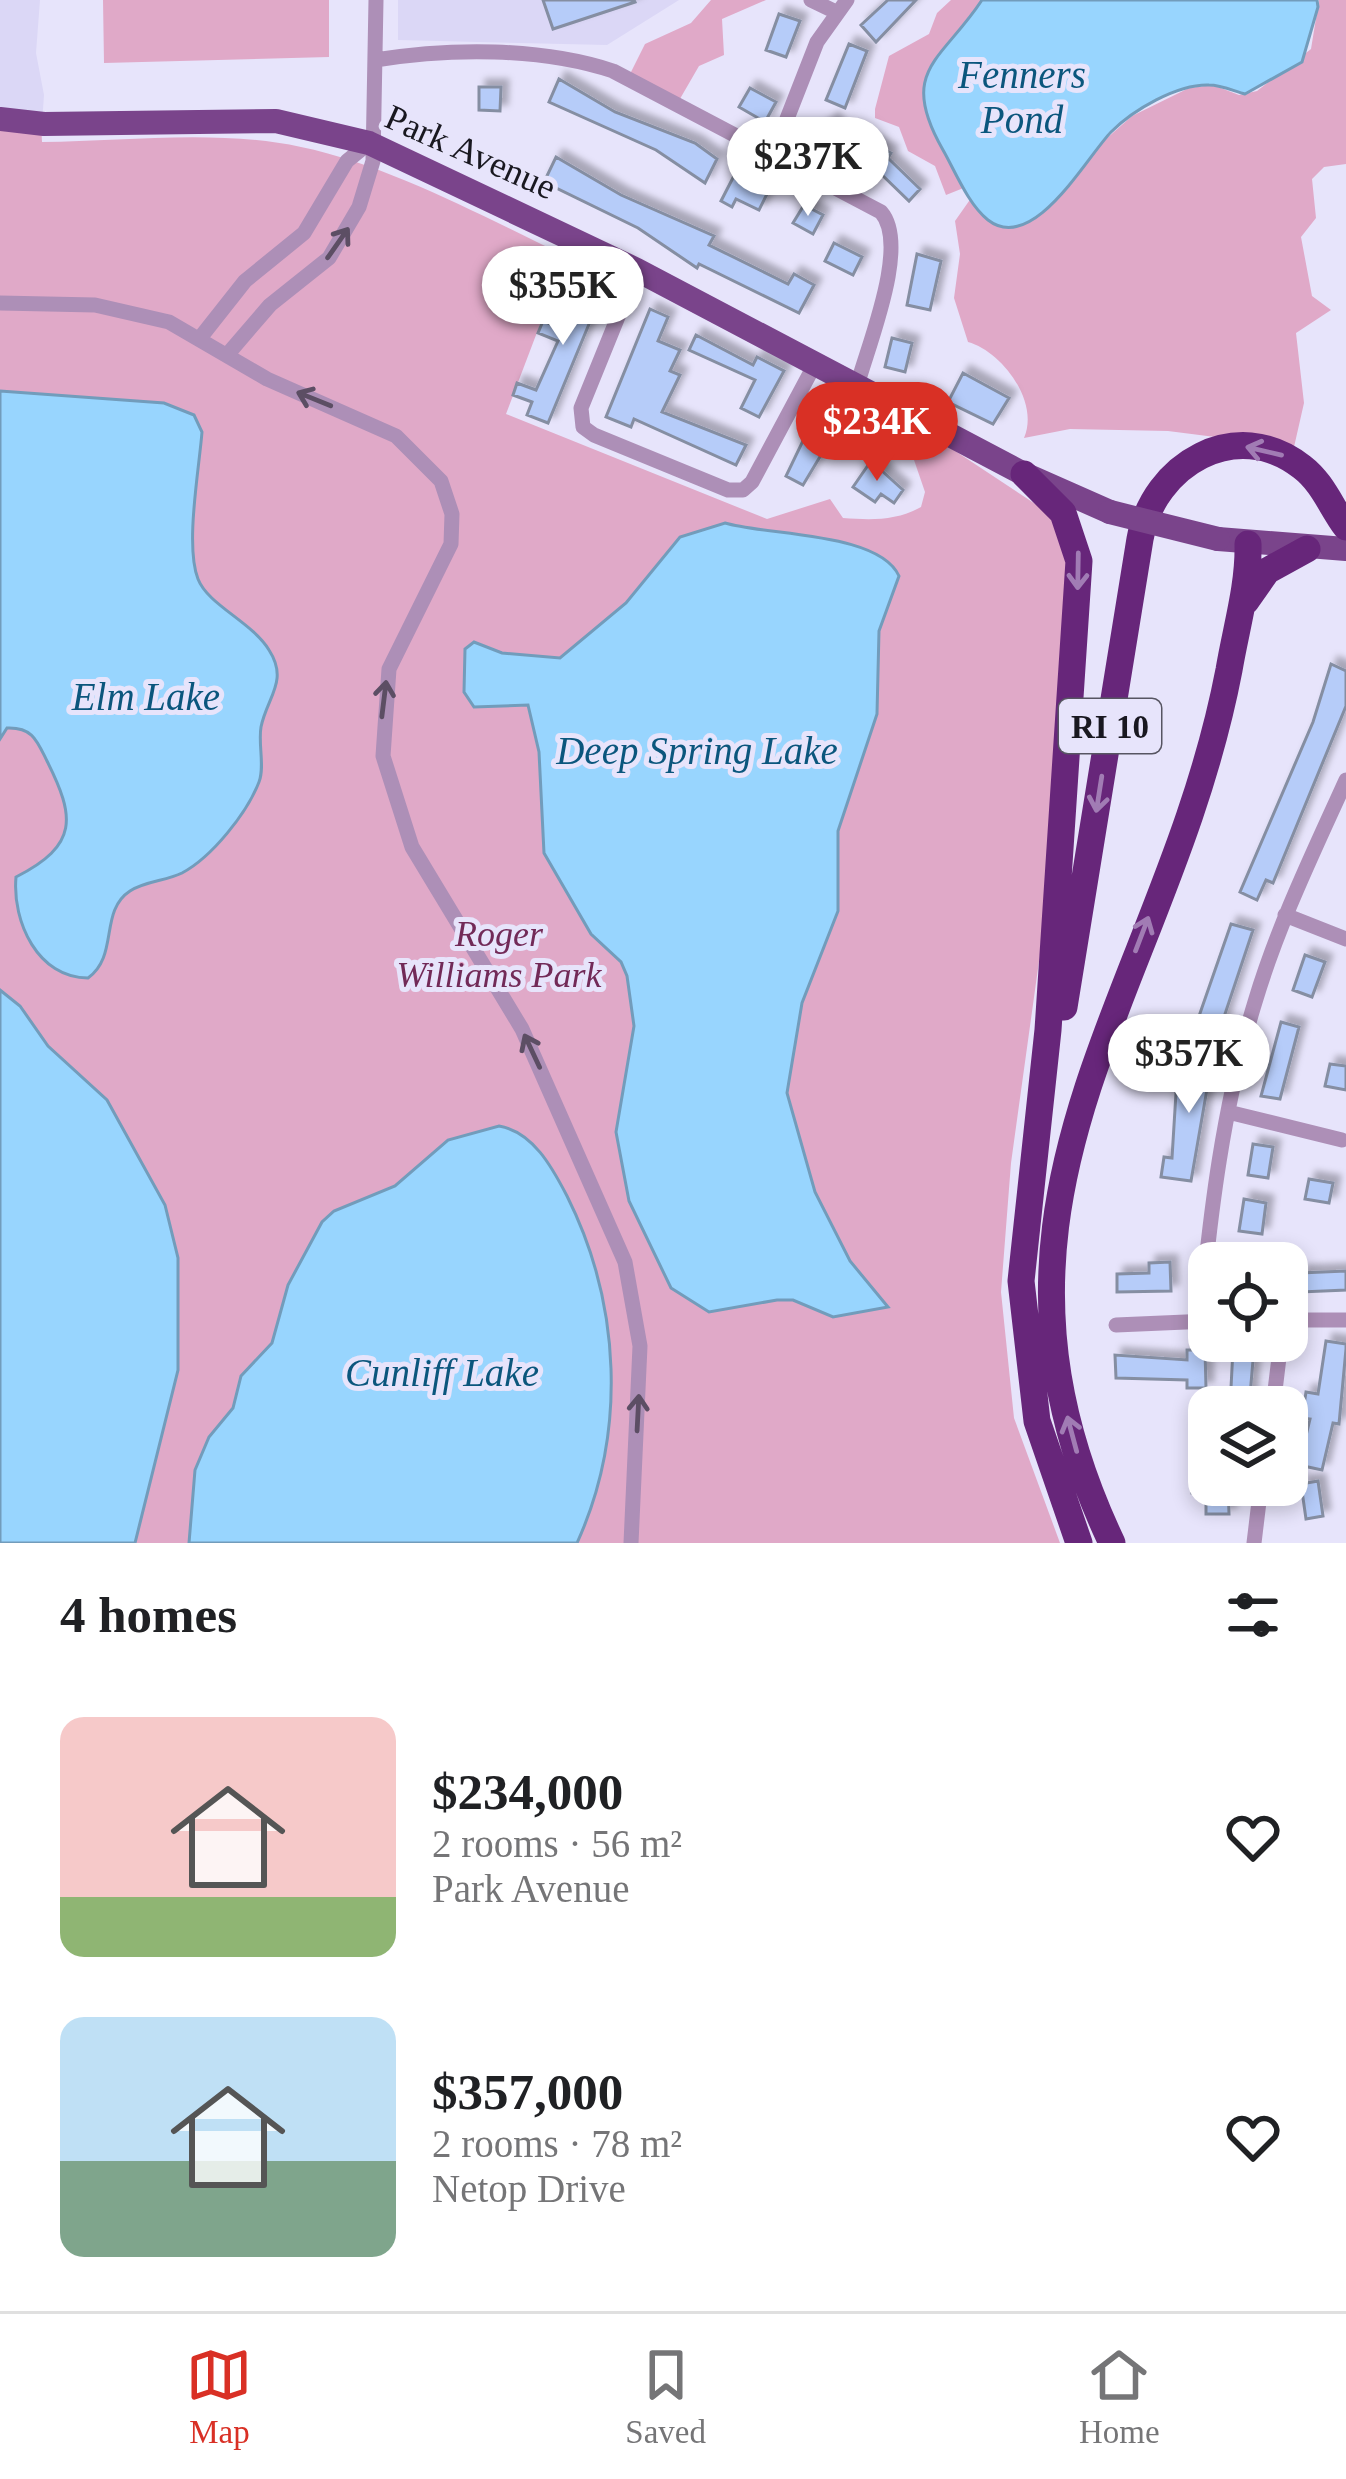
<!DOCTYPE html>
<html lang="en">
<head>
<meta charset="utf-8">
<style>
	:root { --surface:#fff; --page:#f6f6f6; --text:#202124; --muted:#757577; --line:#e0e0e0; --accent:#d93025 }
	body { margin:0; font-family:"Times New Roman",serif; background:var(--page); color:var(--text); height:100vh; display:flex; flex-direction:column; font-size:45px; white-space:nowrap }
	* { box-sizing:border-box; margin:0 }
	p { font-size:39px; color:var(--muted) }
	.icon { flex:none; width:66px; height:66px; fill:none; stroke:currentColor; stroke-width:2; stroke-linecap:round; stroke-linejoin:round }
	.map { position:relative; height:1543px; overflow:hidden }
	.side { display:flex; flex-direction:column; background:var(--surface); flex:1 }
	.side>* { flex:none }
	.tools { position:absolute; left:1188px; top:1242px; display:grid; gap:24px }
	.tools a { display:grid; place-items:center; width:120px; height:120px; border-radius:24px; background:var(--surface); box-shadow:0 6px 18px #0003; font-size:60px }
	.price { position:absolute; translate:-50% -102px; padding:0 27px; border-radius:42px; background:#fff; color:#222; font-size:39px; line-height:78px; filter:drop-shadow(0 3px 6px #0008) }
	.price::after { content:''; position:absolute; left:50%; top:72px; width:36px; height:27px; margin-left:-18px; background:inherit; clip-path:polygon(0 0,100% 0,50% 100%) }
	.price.current { background:var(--accent); color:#fff }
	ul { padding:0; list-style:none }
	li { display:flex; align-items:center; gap:36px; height:300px; padding:0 60px }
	li span { display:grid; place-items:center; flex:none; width:336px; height:240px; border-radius:24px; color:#555 }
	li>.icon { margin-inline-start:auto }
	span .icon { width:144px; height:144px; fill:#fffc; stroke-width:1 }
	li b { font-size:51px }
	h2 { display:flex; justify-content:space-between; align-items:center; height:144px; padding:0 60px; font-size:51px }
	.dock { display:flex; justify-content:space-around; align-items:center; height:168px; border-top:3px solid var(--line); background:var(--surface); font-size:33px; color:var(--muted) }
	.dock a { display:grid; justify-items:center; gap:6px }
	.dock .current { color:var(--accent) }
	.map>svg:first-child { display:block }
	.built { fill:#dbd7f6 }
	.green { fill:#e0a9c8 }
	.water { fill:#98d5fe; stroke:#729cbb; stroke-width:3 }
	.building { fill:#b6ccf9; stroke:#858ea2; stroke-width:3; filter:url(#shadow) }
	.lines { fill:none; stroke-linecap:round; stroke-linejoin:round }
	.street { stroke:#ad8fb7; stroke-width:15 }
	.primary { stroke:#7a448b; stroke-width:24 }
	.highway { stroke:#67267a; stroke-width:27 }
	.primary-bridge { stroke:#7a448b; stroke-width:24 }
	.oneway { stroke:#5c4e64 }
	.oneway2 { stroke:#a17cb4 }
	.labels { text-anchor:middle; stroke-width:10; stroke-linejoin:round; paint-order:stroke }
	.shield { fill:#e7e4fb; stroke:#575562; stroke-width:3 }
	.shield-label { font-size:33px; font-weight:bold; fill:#191820 }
	.street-label { font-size:36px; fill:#191820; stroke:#e7e4fb }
	.park-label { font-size:36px; font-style:italic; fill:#722a58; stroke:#e7e4fb }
	.water-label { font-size:39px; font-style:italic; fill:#0b567d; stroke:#e7e4fb }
</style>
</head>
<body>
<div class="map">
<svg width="1346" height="1543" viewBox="0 0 1346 1543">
	<defs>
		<filter id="shadow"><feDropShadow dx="7" dy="-7" stdDeviation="3" flood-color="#0004"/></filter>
	</defs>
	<rect width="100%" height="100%" fill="#e7e4fb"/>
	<path class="built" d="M0,0H40L36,53L44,95L42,123L0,121Z
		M398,0H679L607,45L398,40Z"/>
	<path class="green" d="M103,0H329V57L104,63Z
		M711,0H766L722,19L724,55L699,66L677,104L628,78L645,44L691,23Z
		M951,0H981L958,44L971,185L946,195L935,166L908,151L899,127L875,118V109L889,56L929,34L937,13Z
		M1319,0H1346V164L1324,167L1312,179L1316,218L1301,237L1312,296L1331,310L1296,333L1304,403L1294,447L1168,431L1070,429L1024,438C1040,401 1001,351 968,342L954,298L960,254L955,221L974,194L1098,146L1132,116L1189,88L1213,85L1239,95L1257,91L1311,49Z
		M0,121L41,123L42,142C127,141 218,129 301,147C389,165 484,217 566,256L506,414L767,519L830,499L843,518C871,520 896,521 921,507L925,492L914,460L928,433L1055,517L1070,569L1040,954L1011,1163L1001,1292L1014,1418L1060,1543H0Z"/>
	<path class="water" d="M982,0H1317L1318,7L1302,62L1245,94C1234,91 1221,85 1209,85C1177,84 1133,110 1111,132C1086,158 1033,255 988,220C968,204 955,171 943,150C897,70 942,61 982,0Z
		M0,391L164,403L194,415L202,432C199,470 185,546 198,579C208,605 252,622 269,650C289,681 267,697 261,727C258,744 265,767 259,782C247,813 212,857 182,873C166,881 145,881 130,891C99,911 119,956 88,978C38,978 12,922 16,877C79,845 75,817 47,761C37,741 33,727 7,728L0,739Z
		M725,523C769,536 879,532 899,576L879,631L877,714L838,831V911L802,1003L787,1093L815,1192L850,1261L888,1307L833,1317L793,1300H777L709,1312L671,1288L629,1201L616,1132L634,1026L627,976L621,962L591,934L544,853L539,752L528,705L474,707L464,692L465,649L474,642L502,653L560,658L626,603L680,537Z
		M0,990L20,1006L48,1046L107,1100L165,1205L178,1258V1370L135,1543H0Z
		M499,1126C533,1132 552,1167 567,1196C621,1304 627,1433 577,1543H189L195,1470L209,1437L233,1408L241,1376L272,1343L288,1285L322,1222L334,1211L395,1186L448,1140Z"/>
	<path class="building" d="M543,0H634L635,2L553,29Z
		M888,0H916L876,42L861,25Z
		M779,14L800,21L786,57L766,50Z
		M849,44L867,51L845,108L826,100Z
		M559,79L615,112L695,143L717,159L705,183L656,150L549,102Z
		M479,87H501L500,111L479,110Z
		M750,88L776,102L765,122L739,107Z
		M832,120L849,144L833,156L815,133Z
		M872,143L891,153L888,158L920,189L909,201L880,173L859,167Z
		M556,157L621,195L714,236L709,245L788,284L794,274L814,285L799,313L699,264L697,268L638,228L544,182Z
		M737,170L772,184L759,210L736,199L732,207L721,201Z
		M804,205L823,215L813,234L793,223Z
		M834,243L862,257L853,275L825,261Z
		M917,254L941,261L930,310L907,305Z
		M582,273L606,283L548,423L527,415L532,402L513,395L517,383L536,390L558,341L538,333L543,321L559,327Z
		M650,309L668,317L658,341L680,350L670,371L680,375L662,412L746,445L736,465L634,419L631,427L606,417Z
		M696,335L753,365L757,357L784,371L759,417L741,408L755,380L689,350Z
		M892,338L912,343L905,372L885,367Z
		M963,373L1009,398L993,424L948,402Z
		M824,397L848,410L803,485L786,476Z
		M871,461L903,490L894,503L881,494L875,502L853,487Z
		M1331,664L1346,671V706L1273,883L1266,880L1257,900L1240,892L1313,722Z
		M1231,924L1253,930L1221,1026L1198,1019Z
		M1305,955L1325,962L1312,997L1293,990Z
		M1281,1022L1299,1027L1280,1099L1261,1096Z
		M1193,1044L1214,1049L1191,1181L1161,1177L1164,1157L1172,1158L1176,1093L1182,1094Z
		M1330,1064L1346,1066V1090L1325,1086Z
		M1253,1144L1273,1147L1268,1178L1248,1175Z
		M1309,1179L1333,1183L1329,1203L1305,1199Z
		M1244,1199L1266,1203L1262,1234L1239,1231Z
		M1170,1262L1171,1291L1117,1292V1274L1149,1273V1263Z
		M1346,1271V1290L1301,1292L1300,1273Z
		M1326,1341L1346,1344V1349L1339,1424L1333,1423L1322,1470L1299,1465L1310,1419L1302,1418L1306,1392L1318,1394Z
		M1233,1349H1254L1249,1407H1230Z
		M1187,1350H1205L1206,1388H1187V1380L1116,1378L1115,1355L1187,1360Z
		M1209,1471V1485H1228L1229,1514H1206V1493H1192L1191,1472Z
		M1318,1481L1323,1516L1306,1519L1301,1484Z"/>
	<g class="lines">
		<path class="street" d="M811,0L836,12
			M375,60C450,48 540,47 613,71L881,212C910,245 868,345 857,386
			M774,152L817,42L847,0
			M637,270L581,408L583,427L594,435L728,490H743L752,482L815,364
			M0,303L95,305L169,322L267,379L396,436L441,481L452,514L451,544L389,669L383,756L412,847L522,1029L625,1262L640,1346L631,1543
			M200,338L245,281L304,233L347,161L369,143
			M227,355L270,305L329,258L359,207L373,161L376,0
			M1285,915L1346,939
			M1228,1112L1342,1140
			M1287,1320H1346
			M1200,1322C1210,1214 1223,1106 1255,1002C1278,925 1313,853 1346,780
			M1116,1325L1209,1321
			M1273,1407L1281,1341
			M1254,1543L1261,1485"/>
		<path class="primary" d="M0,119L44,124L276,121L369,143L637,270L1024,474L1110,512
			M1218,539L1346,549"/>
		<path class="highway" d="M1024,474L1063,513L1079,561L1048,1030L1021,1281L1037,1421L1079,1543
			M1246,601L1267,571L1307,549
			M1064,1007L1140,539C1153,465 1236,415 1302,467C1323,483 1331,507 1346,527
			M1112,1543C946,1194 1167,993 1229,670C1236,628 1249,586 1248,544"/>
		<path class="primary-bridge" d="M1110,512L1218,539"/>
	</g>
	<defs><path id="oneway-shaft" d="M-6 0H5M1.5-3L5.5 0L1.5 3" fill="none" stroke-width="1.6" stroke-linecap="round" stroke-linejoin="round" transform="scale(3)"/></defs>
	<g class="oneway">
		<use href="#oneway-shaft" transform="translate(338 243) rotate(-55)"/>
		<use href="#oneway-shaft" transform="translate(314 399) rotate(-158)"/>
		<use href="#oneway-shaft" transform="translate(384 699) rotate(-83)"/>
		<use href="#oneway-shaft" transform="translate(532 1051) rotate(-115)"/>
		<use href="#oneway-shaft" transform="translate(638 1413) rotate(-87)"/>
	</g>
	<g class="oneway2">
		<use href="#oneway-shaft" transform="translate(1264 451) rotate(-167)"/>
		<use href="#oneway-shaft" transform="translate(1078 571) rotate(91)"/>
		<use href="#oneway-shaft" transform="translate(1099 794) rotate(99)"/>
		<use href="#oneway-shaft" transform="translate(1142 934) rotate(-69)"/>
		<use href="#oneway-shaft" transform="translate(1072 1434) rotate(-105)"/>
	</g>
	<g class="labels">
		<rect class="shield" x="1059" y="699" width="102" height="54" rx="9"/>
		<g class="shield-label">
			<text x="1110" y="738">RI 10</text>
		</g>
		<g class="street-label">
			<text transform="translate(471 151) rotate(24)" y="13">Park Avenue</text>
		</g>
		<g class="park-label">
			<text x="499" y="946">Roger<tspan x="499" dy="41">Williams Park</tspan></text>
		</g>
		<g class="water-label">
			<text x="1022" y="88">Fenners<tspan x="1022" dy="45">Pond</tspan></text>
			<text x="146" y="710">Elm Lake</text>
			<text x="697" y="764">Deep Spring Lake</text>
			<text x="442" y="1386">Cunliff Lake</text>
		</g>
	</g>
</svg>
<div class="tools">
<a><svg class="icon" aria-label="locate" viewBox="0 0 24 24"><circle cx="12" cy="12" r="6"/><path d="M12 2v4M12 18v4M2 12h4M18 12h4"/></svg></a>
<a><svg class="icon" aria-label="layers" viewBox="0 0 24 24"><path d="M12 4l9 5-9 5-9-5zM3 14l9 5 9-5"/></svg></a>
</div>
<b class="price" style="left:808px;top:219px">$237K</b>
<b class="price" style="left:563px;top:348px">$355K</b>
<b class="price current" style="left:877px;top:484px">$234K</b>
<b class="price" style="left:1189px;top:1116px">$357K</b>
</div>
<section class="side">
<h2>4 homes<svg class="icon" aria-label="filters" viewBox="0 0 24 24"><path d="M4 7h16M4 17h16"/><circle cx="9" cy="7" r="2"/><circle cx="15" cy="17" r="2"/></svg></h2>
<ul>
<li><span style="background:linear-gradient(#f6c9c9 75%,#8fb573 0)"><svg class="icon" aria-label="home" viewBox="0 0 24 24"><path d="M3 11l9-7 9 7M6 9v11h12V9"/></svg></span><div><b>$234,000</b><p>2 rooms · 56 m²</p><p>Park Avenue</p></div><svg class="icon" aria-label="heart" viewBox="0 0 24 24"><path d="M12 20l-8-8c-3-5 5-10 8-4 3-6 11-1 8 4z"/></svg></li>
<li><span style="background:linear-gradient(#bfe0f5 60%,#7fa58c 0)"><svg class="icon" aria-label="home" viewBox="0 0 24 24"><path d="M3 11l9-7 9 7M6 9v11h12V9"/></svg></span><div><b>$357,000</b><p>2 rooms · 78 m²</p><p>Netop Drive</p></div><svg class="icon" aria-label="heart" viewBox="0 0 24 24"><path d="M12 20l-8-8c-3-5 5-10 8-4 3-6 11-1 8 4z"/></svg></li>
</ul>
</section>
<nav class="dock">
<a class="current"><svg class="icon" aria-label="map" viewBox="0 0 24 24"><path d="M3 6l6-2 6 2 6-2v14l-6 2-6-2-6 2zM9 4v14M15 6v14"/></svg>Map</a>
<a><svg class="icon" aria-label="saved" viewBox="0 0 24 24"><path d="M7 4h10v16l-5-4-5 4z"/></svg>Saved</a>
<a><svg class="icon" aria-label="home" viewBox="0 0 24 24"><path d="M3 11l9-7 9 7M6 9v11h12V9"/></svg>Home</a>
</nav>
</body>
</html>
